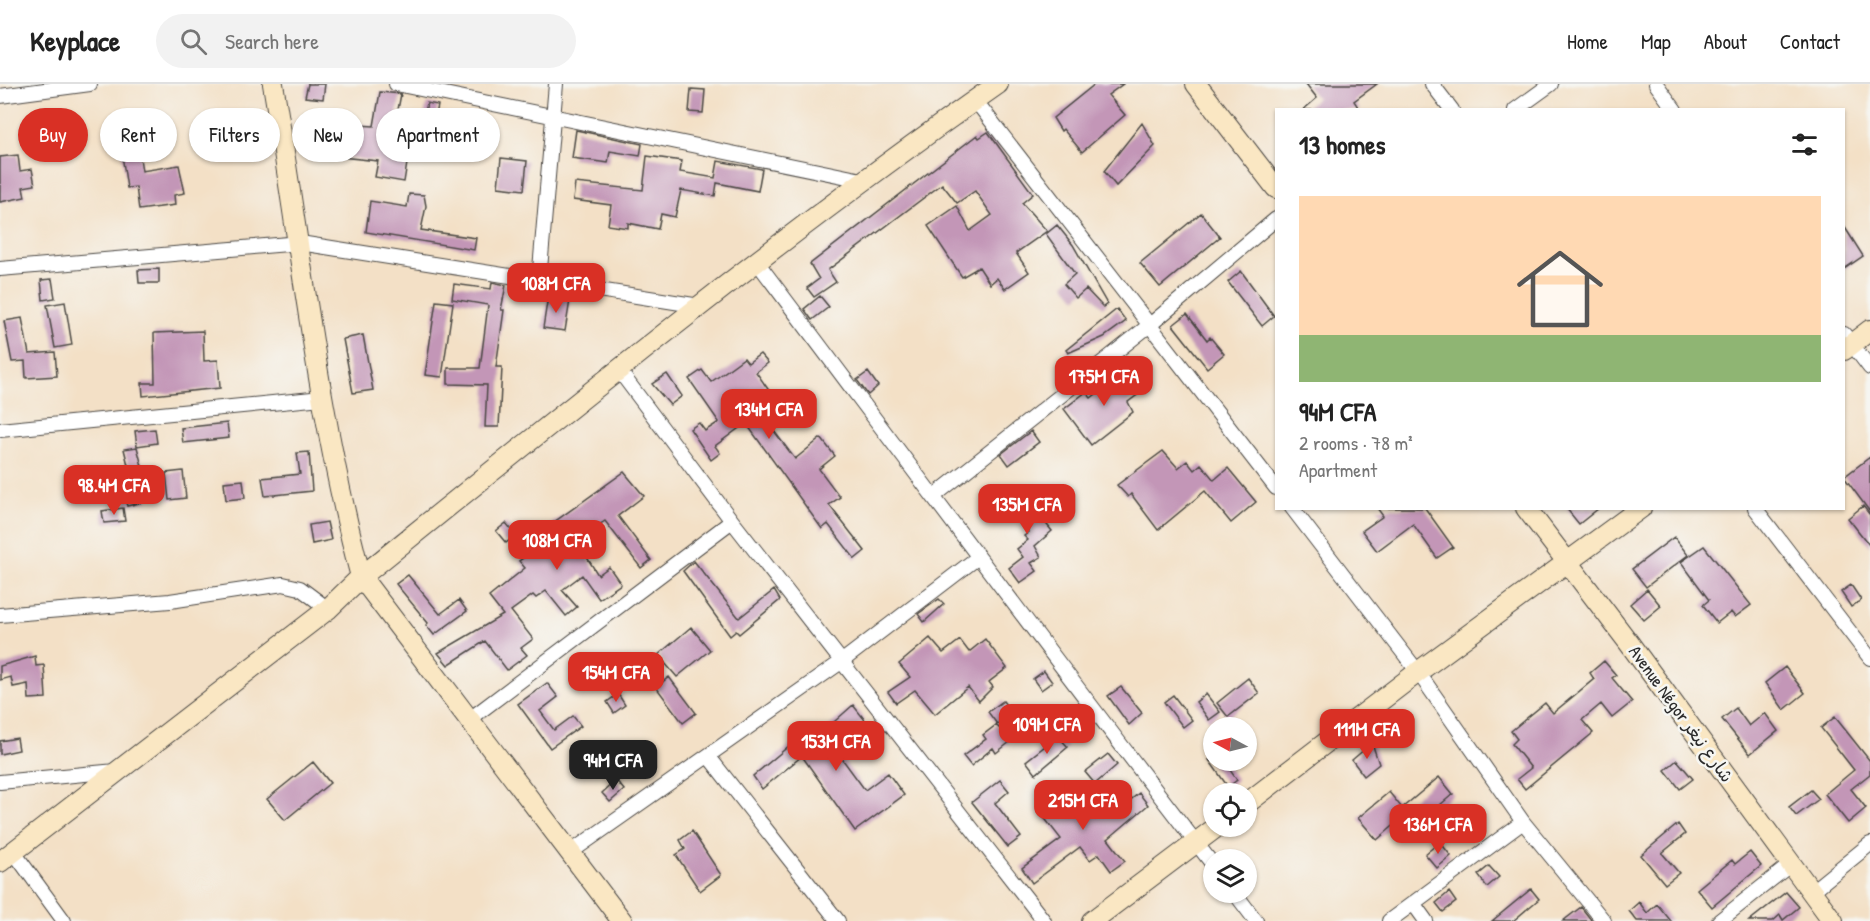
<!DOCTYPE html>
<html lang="en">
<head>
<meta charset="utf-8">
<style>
	:root { --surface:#fff; --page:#f2f2f2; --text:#222; --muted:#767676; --line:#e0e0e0; --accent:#d93025 }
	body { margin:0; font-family:"Patrick Hand","Playpen Sans Arabic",sans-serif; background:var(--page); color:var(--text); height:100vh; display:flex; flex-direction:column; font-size:22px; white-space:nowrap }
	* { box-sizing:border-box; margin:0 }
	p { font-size:20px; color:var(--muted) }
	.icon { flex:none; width:33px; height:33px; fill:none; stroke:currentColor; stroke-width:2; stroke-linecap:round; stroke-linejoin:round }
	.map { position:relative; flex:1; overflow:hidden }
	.sheet { position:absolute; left:1275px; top:24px; width:570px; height:402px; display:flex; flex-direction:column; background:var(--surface); border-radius:0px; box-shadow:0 2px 4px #0004 }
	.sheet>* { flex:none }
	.hud { position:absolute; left:18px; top:24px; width:570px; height:54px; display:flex; gap:12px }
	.needle { width:39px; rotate:277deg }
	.tools { position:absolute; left:1203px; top:633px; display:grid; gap:12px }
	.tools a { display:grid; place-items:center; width:54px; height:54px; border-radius:50%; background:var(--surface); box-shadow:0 2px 4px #0004; font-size:30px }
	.price { position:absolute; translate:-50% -51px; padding:0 14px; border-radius:12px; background:var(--accent); color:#fff; font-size:20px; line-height:39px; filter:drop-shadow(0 2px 3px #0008) }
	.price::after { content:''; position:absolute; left:50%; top:36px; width:18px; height:14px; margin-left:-9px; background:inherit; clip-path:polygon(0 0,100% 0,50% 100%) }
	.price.active { background:#222; color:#fff }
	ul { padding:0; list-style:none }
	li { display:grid; align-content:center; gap:12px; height:318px; padding:0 24px }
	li+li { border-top:2px solid var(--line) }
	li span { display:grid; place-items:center; height:186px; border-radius:0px; color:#555 }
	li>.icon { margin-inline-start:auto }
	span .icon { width:108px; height:108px; fill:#fffc; stroke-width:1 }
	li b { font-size:26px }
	h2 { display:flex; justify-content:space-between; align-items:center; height:72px; padding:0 24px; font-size:26px }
	.pill { padding:0 21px; border-radius:27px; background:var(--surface); box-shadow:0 2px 4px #0004; font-size:21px; line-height:54px }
	.pill.active { background:var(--accent); color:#fff }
	header { display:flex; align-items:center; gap:36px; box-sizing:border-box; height:84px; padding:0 30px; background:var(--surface); border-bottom:2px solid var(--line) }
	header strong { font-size:28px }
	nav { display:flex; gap:33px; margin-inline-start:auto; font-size:21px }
	.search { width:420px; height:54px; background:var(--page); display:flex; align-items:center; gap:15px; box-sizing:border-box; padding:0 21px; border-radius:33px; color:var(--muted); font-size:22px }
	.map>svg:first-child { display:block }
	.building { fill:#c396b7 }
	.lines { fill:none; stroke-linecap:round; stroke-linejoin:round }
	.street-casing { stroke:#494642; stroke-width:16 }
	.secondary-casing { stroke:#494642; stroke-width:22 }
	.street { stroke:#fff; stroke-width:14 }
	.secondary { stroke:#fae7c3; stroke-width:20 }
	.labels { text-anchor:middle; stroke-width:5; stroke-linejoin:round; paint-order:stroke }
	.street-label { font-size:18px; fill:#2b2b2b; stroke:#f6f6f2 }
</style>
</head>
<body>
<header>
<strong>Keyplace</strong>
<div class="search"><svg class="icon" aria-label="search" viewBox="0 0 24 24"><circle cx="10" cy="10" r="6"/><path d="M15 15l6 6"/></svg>Search here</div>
<nav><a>Home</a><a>Map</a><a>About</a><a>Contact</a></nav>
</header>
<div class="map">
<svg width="1870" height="837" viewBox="0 0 1870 837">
	<rect width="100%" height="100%" fill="#f6f6f2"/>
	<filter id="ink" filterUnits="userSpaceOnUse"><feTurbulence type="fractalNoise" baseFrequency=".0167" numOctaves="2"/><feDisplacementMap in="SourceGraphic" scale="12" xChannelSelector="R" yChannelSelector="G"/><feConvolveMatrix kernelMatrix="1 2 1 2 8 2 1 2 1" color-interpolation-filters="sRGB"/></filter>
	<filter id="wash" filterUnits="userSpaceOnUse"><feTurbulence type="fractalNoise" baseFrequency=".008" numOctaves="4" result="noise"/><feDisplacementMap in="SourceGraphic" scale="24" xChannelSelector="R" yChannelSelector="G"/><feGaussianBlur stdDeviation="1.35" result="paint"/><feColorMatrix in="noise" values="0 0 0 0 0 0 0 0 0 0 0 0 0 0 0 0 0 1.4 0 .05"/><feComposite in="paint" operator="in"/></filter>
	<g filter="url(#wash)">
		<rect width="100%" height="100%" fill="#f3e0c6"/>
		<g id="blocks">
			<path class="building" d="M308,0H325L323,15L305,13Z
				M1095,0H1123L1108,11L1125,31L1082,68L1063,45L1061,47L1053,34Z
				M1306,0H1377L1354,17L1360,26H1303L1317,14Z
				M691,5L705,6L703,29L689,28Z
				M380,8L401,10L396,36L422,41L427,19L438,21L431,58L411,54L404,98L375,93L378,77L341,73L344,43L359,45V41L374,42Z
				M45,30L50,44L34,50L29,37Z
				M229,34L230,40L258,35L262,59L240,63V60L216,62L214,35Z
				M1142,39L1155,62L1116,102L1104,87Z
				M576,46L642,60L640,72L610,67L608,79L572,74Z
				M988,48L1033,110L1022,119L1047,147L1016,169L1029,188L1005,205L997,194L990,200L979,183L962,193L928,142L957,122L970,147L992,131L975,107L957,119L942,100L828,186L836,198L814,213L807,204L819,195L810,180L977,51L979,54Z
				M74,50L76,64L59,66L57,53Z
				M137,55L142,87L179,81L185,109L174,111L175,121L139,126L136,103L127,104L120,58Z
				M18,71L20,87L32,85L35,101L23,103L25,113L0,118V73Z
				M647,72L682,77L680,88L715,94L718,77L762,85L758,107L717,99L715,112L681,106L675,133L661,130L658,145L628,139V144L608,141L611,121L573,116L575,99L643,106Z
				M501,74L527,77L524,106L498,103Z
				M409,110L424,111L426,122L421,146L476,154L474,166L366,148L370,117L407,123Z
				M1201,129L1220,153L1160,203L1140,179Z
				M1057,141L1073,161L1107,220L1103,223L1086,205L1076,214L1064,200L1075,190L1046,150Z
				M1844,142L1863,172L1844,185Z
				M159,185V199H139L138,186Z
				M1241,187L1274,232L1262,242L1228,198Z
				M52,195L55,214L43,216L41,196Z
				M492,198L506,201L501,226H504L496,283H502L499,343H485L487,301L448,300V284H480L488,221L452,215L454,200L491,205Z
				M548,212L570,216L565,247L543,244Z
				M820,212L829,223L812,236L804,225Z
				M436,217L453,219L442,293L425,291Z
				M65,218L72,261L55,264L47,221Z
				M1117,225L1126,237L1104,253L1068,269L1066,266Z
				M1187,230L1207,256L1210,253L1224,270L1207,284L1173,241Z
				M22,234L29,270L55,268L57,292L26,294L25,277L12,278L4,237Z
				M203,247L204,277L218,276L220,304L143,312L142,299H155L154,249Z
				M363,251L373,306L353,309L343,255Z
				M760,270L768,279L756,288L775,315L759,327L795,375L821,354L835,372L819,385L840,413L829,421L865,467L855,475L828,440L822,445L746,339L715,362L720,369L711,376L690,345L699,339L705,347L719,338L689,295L702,286L711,298L744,274L748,279Z
				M1120,281L1140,309L1128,318L1133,328L1091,361L1064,325L1086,308L1091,314L1113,297L1108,290Z
				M868,288L878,302L868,311L857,296Z
				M667,290L682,312L670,321L652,300Z
				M227,339L229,354L183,359L181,344Z
				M155,345L157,359L137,362L135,347Z
				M1031,347L1039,358L1009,381L1001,370Z
				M137,363L142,382L129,385L124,365Z
				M1163,367L1178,384L1187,377L1194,386L1201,380L1214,396L1228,384L1256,418L1231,439L1205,407L1158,446L1131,410L1128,413L1117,401Z
				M309,368L312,407L265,412L262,394L300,390L297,369Z
				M1870,373V428L1844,393Z
				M183,387L186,414L169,416L166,389Z
				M624,388L644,412L618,432L651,476L641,484L605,437L587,449L592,457L581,464L598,491L609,483L621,500L599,515L582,491L562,506L577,523L566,532L546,507L536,514L533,511L511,527L533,555L521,564L527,571L507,586L485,557L448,581L438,569L503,531L489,513L525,484L519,477L550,455L543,446Z
				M243,396L245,414L226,416L224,398Z
				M144,400L148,417L127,422L122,406Z
				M1017,404L1052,447L1035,462L1041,473L1031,479L1037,487L1020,499L1009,484L1023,473L1017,465L1028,456L1024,452L1029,448L1004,415Z
				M1863,422L1870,431V462L1848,434Z
				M123,424L125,437L104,439L102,427Z
				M1377,424H1425L1453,463L1437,474L1413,440L1377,467L1362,447L1383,432Z
				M1566,424H1599L1579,440Z
				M327,438L331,456L312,460L309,441Z
				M506,439L516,451L506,459L496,447Z
				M1674,453L1688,471L1646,503L1632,485Z
				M1704,462L1751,521L1735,533L1731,528L1717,539L1703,521L1709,516L1681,478Z
				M694,477L739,534L774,506L780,516L739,550L736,547L730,552L683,487Z
				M408,491L440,530L459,516L467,527L434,551L426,541L428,539L396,500Z
				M1851,501L1861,516L1851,523L1841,508Z
				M1647,505L1661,522L1644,536L1630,520Z
				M939,515L944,520L924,538L918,530Z
				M691,543L710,566L677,593L658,571Z
				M930,554L943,569L960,556L969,568L985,555L1007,584L989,598L993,603L979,617L968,603L935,630L915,606L896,619L888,608L910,593L899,580Z
				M35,572L36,582L44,581L46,614L29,615L28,600L13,603L11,593L0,596V582Z
				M1604,577L1616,591L1612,594L1632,618L1612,634L1601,620L1582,636L1593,649L1525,705L1517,695L1531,684L1512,660L1517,655L1511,647L1545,619L1553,629L1594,595L1590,589Z
				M1785,583L1805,609L1784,626L1765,599Z
				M1044,587L1052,598L1041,606L1033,595Z
				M669,593L696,629L683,639L656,603Z
				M1248,594L1259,609L1228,633L1217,619Z
				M547,599L558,613L540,627L554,646L573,632L581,642L550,664L518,620Z
				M1121,603L1142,629L1129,641L1108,612Z
				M618,610L625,621L614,629L607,618Z
				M1206,610L1220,628L1209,636L1196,618Z
				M1173,611L1192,636L1183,643L1164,618Z
				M1003,617L1012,629L997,640L988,628Z
				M853,621L865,636L832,661L865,706L888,689L904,711L855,747L802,672L762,705L753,692L809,645L816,654Z
				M1736,624L1749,642L1765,629L1778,647L1750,670L1722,635Z
				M1835,633L1870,677V690L1851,705L1866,724L1848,739L1825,710L1854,686L1821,644Z
				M1006,639L1012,648L1006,653L1010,658L996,669L993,664L971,682L963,672L986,655L983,651L996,641L999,644Z
				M1058,652L1068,663L1036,690L1026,677Z
				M17,654L19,666L0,670V657Z
				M1372,659L1379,680L1364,692L1352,676Z
				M1108,670L1117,681L1095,700L1085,688Z
				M1209,676H1223L1237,696L1228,703Z
				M1677,676L1693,695L1680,705L1665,686Z
				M313,678L330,699L285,736L267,715Z
				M1439,693L1453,710L1408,748L1399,737L1377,756L1358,734L1389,708L1402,724Z
				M616,696L624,706L610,718L602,709Z
				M1000,696L1009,707L995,719L1021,753L1008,763L972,718Z
				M1087,706L1110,733L1139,709L1148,721L1108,755L1125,777L1111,787L1099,770L1090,776L1080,763L1032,799L1022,784L1061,755L1039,727L1061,709L1070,720Z
				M1811,706L1819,715L1796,732L1789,723Z
				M1678,740L1685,750L1662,769L1679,789L1665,800L1641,771Z
				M692,747L721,791L700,807L676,771L685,765L680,756Z
				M1440,758L1451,772L1437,784L1425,770Z
				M1750,768L1761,782L1712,823L1697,805L1732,776L1735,780Z
				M1489,782L1499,793L1487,803L1478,791Z
				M1531,805L1539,815L1513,837H1492Z
				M1449,808L1456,818L1443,828L1436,819Z
				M1786,808L1799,823L1783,836L1780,831L1773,837H1749Z
				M1639,818L1647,829L1657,820L1671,837H1637L1629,827Z
				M1581,823L1592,837H1563Z"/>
		</g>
	</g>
	<g filter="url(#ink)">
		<use href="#blocks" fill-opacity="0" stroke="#494642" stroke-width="1.5"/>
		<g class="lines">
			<g class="street-casing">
				<path id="street" d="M396,0L862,96
					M1432,0L1452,26
					M1656,0L1675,26
					M0,12L90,0
					M975,16L1276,404
					M1515,26L1551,0
					M757,178C909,380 1059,582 1214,782
					M0,185L300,159L700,222
					M539,197L556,0
					M1844,250L1870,284
					M618,285L732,437L1044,837
					M0,346L322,314
					M934,412L1151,240L1276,135
					M1292,424L1418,588L1523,738L1604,837
					M1755,424L1870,574
					M0,531L170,517L283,500L300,504L328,525
					M470,635L732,437
					M709,673L838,837
					M0,698L116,687
					M13,767L64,837
					M571,768L841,578L977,474
					M1234,808L1256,837
					M1811,808L1870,760
					M1413,819L1426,837
					M1389,837L1523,738
					M1719,837L1791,780"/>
			</g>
			<g class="secondary-casing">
				<path id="secondary" d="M273,0C301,164 318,332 361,493L622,837
					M1196,0L1276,104
					M1844,266L1870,246
					M1526,424L1629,559L1833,837
					M1246,720L1418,588L1641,424
					M0,778L328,525L361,493C570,324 778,154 998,0
					M1092,837L1218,742"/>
			</g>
			<use href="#street" class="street"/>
			<use href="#secondary" class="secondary"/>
		</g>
	</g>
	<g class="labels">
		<g class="street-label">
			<text transform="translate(1681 630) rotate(54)" y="6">Avenue Négor شارع نيغر</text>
		</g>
	</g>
</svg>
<div class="tools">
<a><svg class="needle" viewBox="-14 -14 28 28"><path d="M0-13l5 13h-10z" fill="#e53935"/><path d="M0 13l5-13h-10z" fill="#767676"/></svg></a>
<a><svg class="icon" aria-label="locate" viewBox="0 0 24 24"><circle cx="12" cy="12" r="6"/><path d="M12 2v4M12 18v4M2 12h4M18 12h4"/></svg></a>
<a><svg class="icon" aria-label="layers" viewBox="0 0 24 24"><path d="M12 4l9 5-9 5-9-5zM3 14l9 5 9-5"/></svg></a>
</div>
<b class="price" style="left:556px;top:230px">108M CFA</b>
<b class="price" style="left:1104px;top:323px">175M CFA</b>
<b class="price" style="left:769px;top:356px">134M CFA</b>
<b class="price" style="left:114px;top:432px">98.4M CFA</b>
<b class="price" style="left:1027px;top:451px">135M CFA</b>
<b class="price" style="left:557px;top:487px">108M CFA</b>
<b class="price" style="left:616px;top:619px">154M CFA</b>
<b class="price" style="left:1047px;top:671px">109M CFA</b>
<b class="price" style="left:1367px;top:676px">111M CFA</b>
<b class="price" style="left:836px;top:688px">153M CFA</b>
<b class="price active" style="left:613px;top:707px">94M CFA</b>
<b class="price" style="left:1083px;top:747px">215M CFA</b>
<b class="price" style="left:1438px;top:771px">136M CFA</b>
<div class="hud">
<a class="pill active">Buy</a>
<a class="pill">Rent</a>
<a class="pill">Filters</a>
<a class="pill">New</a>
<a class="pill">Apartment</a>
</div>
<section class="sheet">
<h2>13 homes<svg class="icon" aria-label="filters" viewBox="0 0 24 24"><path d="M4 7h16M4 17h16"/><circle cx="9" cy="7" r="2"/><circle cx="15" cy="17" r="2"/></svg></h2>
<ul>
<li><span style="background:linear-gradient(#ffd9b3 75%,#8fb573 0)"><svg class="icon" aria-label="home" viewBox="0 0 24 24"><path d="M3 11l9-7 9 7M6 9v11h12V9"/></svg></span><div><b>94M CFA</b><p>2 rooms · 78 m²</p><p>Apartment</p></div></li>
</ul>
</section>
</div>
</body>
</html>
